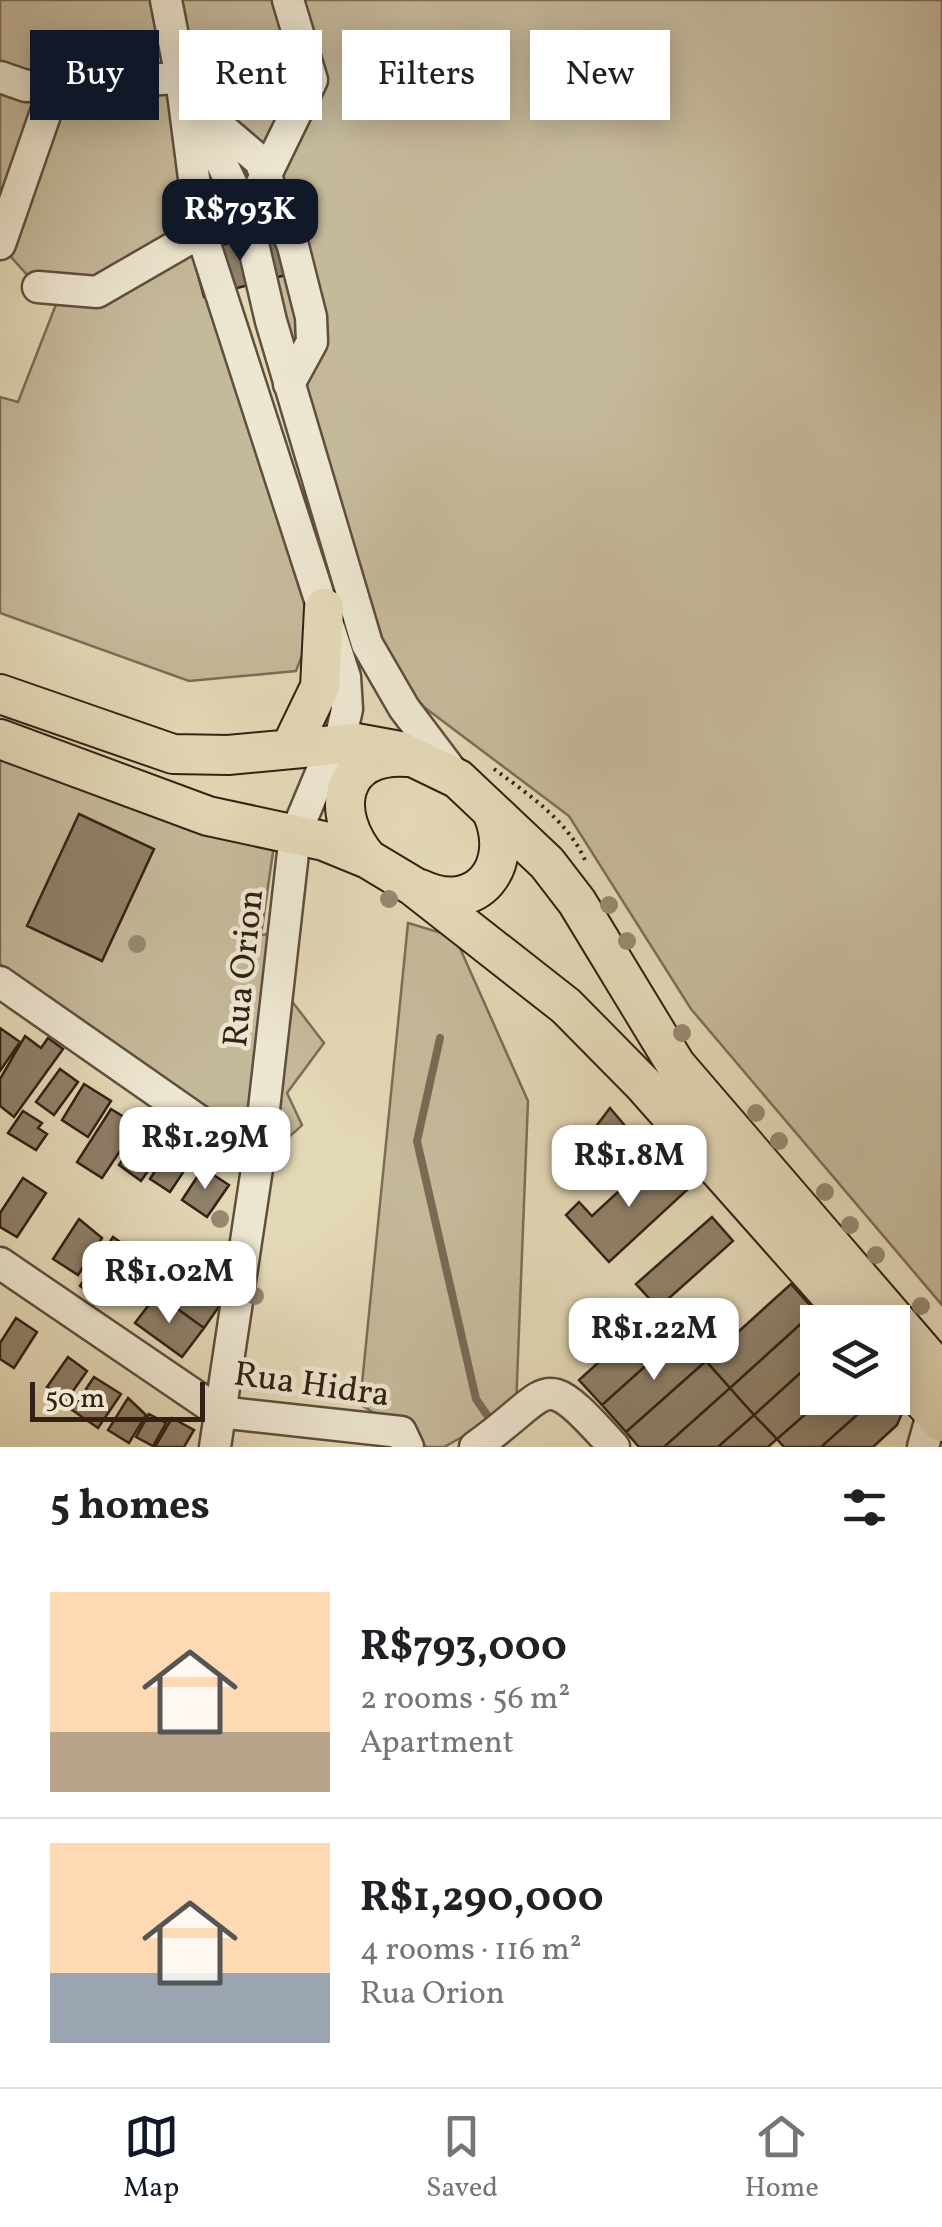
<!DOCTYPE html>
<html lang="en">
<head>
<meta charset="utf-8">
<style>
	:root { --surface:#fff; --page:#f6f6f6; --text:#202124; --muted:#757577; --line:#e0e0e0; --accent:#111827 }
	body { margin:0; font-family:Vollkorn,serif; background:var(--page); color:var(--text); height:100vh; display:flex; flex-direction:column; font-size:38px; white-space:nowrap }
	* { box-sizing:border-box; margin:0 }
	p { font-size:32px; color:var(--muted) }
	.icon { flex:none; width:55px; height:55px; fill:none; stroke:currentColor; stroke-width:2; stroke-linecap:round; stroke-linejoin:round }
	.map { position:relative; height:1447px; overflow:hidden }
	.details { display:flex; flex-direction:column; background:var(--surface); flex:1 }
	.details>* { flex:none }
	.hud { position:absolute; left:30px; top:30px; width:882px; height:90px; display:flex; gap:20px }
	.tools { position:absolute; left:800px; top:1305px; display:grid; gap:20px }
	.tools a { display:grid; place-items:center; width:110px; height:110px; border-radius:0px; background:var(--surface); box-shadow:0 5px 25px #0003; font-size:50px }
	.scale { position:absolute; left:30px; bottom:25px; width:175px; box-sizing:border-box; padding-left:10px; border:5px solid #332115; border-top:0; font-size:28px; line-height:35px; white-space:nowrap; color:#332115; -webkit-text-stroke:8px #ede6d0; paint-order:stroke }
	.price { position:absolute; translate:-50% -85px; padding:0 22px; border-radius:20px; background:#fff; color:#222; font-size:32px; line-height:65px; filter:drop-shadow(0 2px 5px #0008) }
	.price::after { content:''; position:absolute; left:50%; top:60px; width:30px; height:22px; margin-left:-15px; background:inherit; clip-path:polygon(0 0,100% 0,50% 100%) }
	.price.selected { background:var(--accent); color:#fff }
	ul { padding:0; list-style:none }
	li { display:flex; align-items:center; gap:30px; height:250px; padding:0 50px }
	li+li { border-top:2px solid var(--line) }
	li span { display:grid; place-items:center; flex:none; width:280px; height:200px; border-radius:0px; color:#555 }
	li>.icon { margin-inline-start:auto }
	span .icon { width:120px; height:120px; fill:#fffc; stroke-width:1 }
	li b { font-size:42px }
	h2 { display:flex; justify-content:space-between; align-items:center; height:120px; padding:0 50px; font-size:42px }
	.chip { padding:0 35px; border-radius:0px; background:var(--surface); box-shadow:0 5px 25px #0003; font-size:35px; line-height:90px }
	.chip.selected { background:var(--accent); color:#fff }
	.menu { display:flex; justify-content:space-around; align-items:center; height:140px; border-top:2px solid var(--line); background:var(--surface); font-size:28px; color:var(--muted) }
	.menu a { display:grid; justify-items:center; gap:5px }
	.menu .selected { color:var(--accent) }
	.map>svg:first-child { display:block }
	.green { fill:#c5b99b; stroke:#7c6d58; stroke-width:2.5 }
	.lines { fill:none; stroke-linecap:round; stroke-linejoin:round }
	.stream { stroke:#796a55; stroke-width:8 }
	.building { fill:#8f8069; stroke:#332115; stroke-width:2.5 }
	.minor-casing { stroke:#5f4f3d; stroke-width:35 }
	.major-casing { stroke:#332115; stroke-width:42 }
	.path { stroke:#332115; stroke-width:4; stroke-dasharray:2.5 5; stroke-linecap:butt }
	.minor { stroke:#ede6d0; stroke-width:30 }
	.major { stroke:#e3d8b6; stroke-width:38 }
	.tree { fill:#978870 }
	.labels { text-anchor:middle; stroke-width:9; stroke-linejoin:round; paint-order:stroke }
	.street-label { font-size:35px; fill:#332115; stroke:#ede6d0 }
</style>
</head>
<body>
<div class="map">
<svg width="942" height="1447" viewBox="0 0 942 1447">
	<rect width="100%" height="100%" fill="#e3d8b6"/>
	<filter id="stains"><feTurbulence type="fractalNoise" baseFrequency=".002" numOctaves="4"/><feColorMatrix values="0 0 0 0 .2 0 0 0 0 .09 0 0 0 0 .02 0 0 0 .5 -.17"/></filter>
	<radialGradient id="worn" r=".72"><stop offset=".6" stop-color="#630" stop-opacity="0"/><stop offset="1" stop-color="#630" stop-opacity=".3"/></radialGradient>
	<path class="green" d="M0,0H942V1305L691,1009L569,816L424,707L369,643L246,214L183,82L201,232L321,606L296,671L189,681L0,613V397L18,402L62,289L38,287L3,248L0,253Z
		M0,756L274,845L261,935L297,930L291,1000L324,1043L287,1093L302,1125C285,1143 266,1150 253,1171L221,1169L178,1122L188,1094L0,964Z
		M408,923L455,937L528,1101L516,1407L444,1447H427L360,1404Z"/>
	<g class="lines">
		<path class="stream" d="M440,1038L417,1141L476,1399L487,1415"/>
	</g>
	<path class="building" d="M277,230L289,274L204,297L192,253Z
		M79,814L154,849L102,961L27,926Z
		M0,1028L20,1042L0,1071Z
		M25,1036L41,1048L48,1038L63,1049L14,1117L0,1106V1079Z
		M60,1069L78,1082L54,1115L36,1102Z
		M84,1084L111,1101L88,1137L62,1120Z
		M610,1108L637,1140L607,1164L587,1138Z
		M111,1109L132,1122L125,1133L130,1136L102,1178L77,1162Z
		M23,1111L42,1123L38,1128L47,1134L36,1150L8,1133Z
		M146,1126L171,1138L141,1181L119,1165Z
		M173,1143L194,1156L170,1192L150,1179Z
		M657,1156L687,1190L609,1262L566,1215L579,1202L592,1216Z
		M203,1168L229,1185L207,1217L182,1200Z
		M23,1178L46,1193L17,1237L0,1227V1213Z
		M712,1217L733,1241L658,1308L636,1284Z
		M79,1219L102,1238L78,1275L53,1259Z
		M113,1237L133,1251L100,1300L80,1286Z
		M190,1248L215,1264L225,1280L220,1305L204,1328L157,1294Z
		M791,1284L815,1311L730,1388L706,1361Z
		M157,1294L204,1328L182,1357L135,1323Z
		M658,1308L681,1334L602,1405L579,1380Z
		M815,1311L825,1322H818V1357L754,1415L730,1388Z
		M16,1318L37,1332L14,1368L0,1359V1343Z
		M681,1334L706,1361L626,1432L602,1405Z
		M68,1357L87,1371L66,1401L47,1387Z
		M818,1357V1398H824L777,1439L754,1415Z
		M706,1361L730,1388L664,1447H639L626,1432Z
		M94,1377L121,1394L98,1428L72,1410Z
		M730,1388L754,1415L718,1447H664Z
		M892,1397L903,1411L897,1425L873,1447H821L876,1398Z
		M128,1398L146,1415L129,1443L108,1430Z
		M824,1398H876L821,1447H784L777,1439Z
		M149,1414L166,1423L153,1446L136,1437Z
		M754,1415L777,1439L768,1447H718Z
		M172,1418L194,1430L184,1447H155Z"/>
	<g class="lines">
		<g class="minor-casing">
			<path id="minor" d="M166,0L181,78L201,232L345,677L347,709L339,745L321,773L295,835L258,1162L215,1447
				M0,77L26,86L181,78
				M199,109L260,161L293,246L311,317L312,342L289,384
				M200,118L246,214L271,321L367,644L404,708L456,777
				M261,185L312,80L288,0
				M0,244L55,86
				M38,287L97,292L201,232
				M0,982L258,1162
				M0,1263L219,1412L401,1432L408,1447
				M475,1447C555,1391 538,1363 614,1447
				M923,1447L933,1411"/>
		</g>
		<g class="major-casing">
			<path id="major" d="M0,694L173,754L228,755L356,743L400,751L458,779L547,863L577,902L676,1065L942,1374
				M0,739L208,816L324,841L368,859L413,886L566,1006L643,1084L854,1322
				M291,747L320,687L324,608
				M368,859C329,814 338,753 407,757
				M420,889C477,916 516,866 492,812
				M892,1366L942,1422"/>
		</g>
		<path class="path" d="M494,769C528,794 567,820 585,860"/>
		<use href="#minor" class="minor"/>
		<use href="#major" class="major"/>
	</g>
	<g class="tree">
		<circle cx="389" cy="899" r="9"/>
		<circle cx="609" cy="905" r="9"/>
		<circle cx="627" cy="941" r="9"/>
		<circle cx="137" cy="944" r="9"/>
		<circle cx="682" cy="1033" r="9"/>
		<circle cx="756" cy="1113" r="9"/>
		<circle cx="779" cy="1141" r="9"/>
		<circle cx="825" cy="1192" r="9"/>
		<circle cx="220" cy="1219" r="9"/>
		<circle cx="850" cy="1225" r="9"/>
		<circle cx="876" cy="1255" r="9"/>
		<circle cx="255" cy="1296" r="9"/>
		<circle cx="921" cy="1306" r="9"/>
	</g>
	<g class="labels">
		<g class="street-label">
			<text transform="translate(242 968) rotate(-84)" y="12">Rua Orion</text>
			<text transform="translate(312 1383) rotate(8)" y="12">Rua Hidra</text>
		</g>
	</g>
	<rect width="100%" height="100%" filter="url(#stains)"/>
	<rect width="100%" height="100%" fill="url(#worn)"/>
</svg>
<div class="tools">
<a><svg class="icon" aria-label="layers" viewBox="0 0 24 24"><path d="M12 4l9 5-9 5-9-5zM3 14l9 5 9-5"/></svg></a>
</div>
<div class="scale">50 m</div>
<b class="price selected" style="left:240px;top:264px">R$793K</b>
<b class="price" style="left:205px;top:1192px">R$1.29M</b>
<b class="price" style="left:629px;top:1210px">R$1.8M</b>
<b class="price" style="left:169px;top:1326px">R$1.02M</b>
<b class="price" style="left:654px;top:1383px">R$1.22M</b>
<div class="hud">
<a class="chip selected">Buy</a>
<a class="chip">Rent</a>
<a class="chip">Filters</a>
<a class="chip">New</a>
</div>
</div>
<section class="details">
<h2>5 homes<svg class="icon" aria-label="filters" viewBox="0 0 24 24"><path d="M4 7h16M4 17h16"/><circle cx="9" cy="7" r="2"/><circle cx="15" cy="17" r="2"/></svg></h2>
<ul>
<li><span style="background:linear-gradient(#ffd9b3 70%,#b9a48a 0)"><svg class="icon" aria-label="home" viewBox="0 0 24 24"><path d="M3 11l9-7 9 7M6 9v11h12V9"/></svg></span><div><b>R$793,000</b><p>2 rooms · 56 m²</p><p>Apartment</p></div></li>
<li><span style="background:linear-gradient(#ffd9b3 65%,#9aa5b1 0)"><svg class="icon" aria-label="home" viewBox="0 0 24 24"><path d="M3 11l9-7 9 7M6 9v11h12V9"/></svg></span><div><b>R$1,290,000</b><p>4 rooms · 116 m²</p><p>Rua Orion</p></div></li>
</ul>
</section>
<nav class="menu">
<a class="selected"><svg class="icon" aria-label="map" viewBox="0 0 24 24"><path d="M3 6l6-2 6 2 6-2v14l-6 2-6-2-6 2zM9 4v14M15 6v14"/></svg>Map</a>
<a><svg class="icon" aria-label="saved" viewBox="0 0 24 24"><path d="M7 4h10v16l-5-4-5 4z"/></svg>Saved</a>
<a><svg class="icon" aria-label="home" viewBox="0 0 24 24"><path d="M3 11l9-7 9 7M6 9v11h12V9"/></svg>Home</a>
</nav>
</body>
</html>
